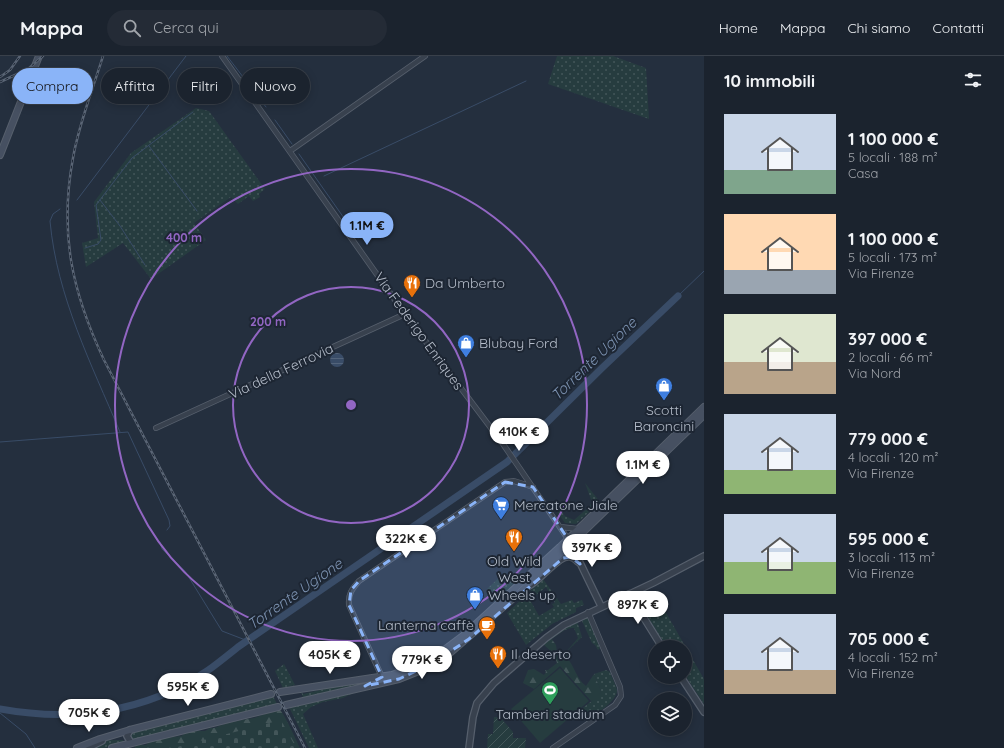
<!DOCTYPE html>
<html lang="it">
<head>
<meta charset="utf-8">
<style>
	:root { --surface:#1b232e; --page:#242b36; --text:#f1f3f6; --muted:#a0a4aa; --line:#39404a; --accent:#8ab4f8 }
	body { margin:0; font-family:Quicksand,sans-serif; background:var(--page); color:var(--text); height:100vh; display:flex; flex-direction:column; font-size:15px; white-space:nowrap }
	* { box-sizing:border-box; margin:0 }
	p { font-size:13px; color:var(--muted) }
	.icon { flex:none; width:22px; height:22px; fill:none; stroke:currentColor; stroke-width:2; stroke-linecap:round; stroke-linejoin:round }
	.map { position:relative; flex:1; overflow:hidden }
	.details { display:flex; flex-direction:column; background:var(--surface); width:300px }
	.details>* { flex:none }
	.hud { position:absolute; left:12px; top:12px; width:380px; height:36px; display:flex; gap:8px }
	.fabs { position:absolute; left:648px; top:584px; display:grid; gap:8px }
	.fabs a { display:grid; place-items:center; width:44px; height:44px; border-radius:50%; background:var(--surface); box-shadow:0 2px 10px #0003,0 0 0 1px var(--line); font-size:20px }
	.price { position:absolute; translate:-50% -34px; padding:0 9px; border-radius:14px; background:#fff; color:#222; font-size:13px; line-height:26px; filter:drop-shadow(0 1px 2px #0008) }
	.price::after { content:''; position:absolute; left:50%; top:24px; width:12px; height:9px; margin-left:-6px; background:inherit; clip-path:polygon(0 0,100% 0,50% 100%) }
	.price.on { background:var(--accent); color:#111 }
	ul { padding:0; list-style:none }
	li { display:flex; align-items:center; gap:12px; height:100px; padding:0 20px }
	li span { display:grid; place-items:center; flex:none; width:112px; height:80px; border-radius:0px; color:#555 }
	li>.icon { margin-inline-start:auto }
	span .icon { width:48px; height:48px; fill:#fffc; stroke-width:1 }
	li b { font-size:17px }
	h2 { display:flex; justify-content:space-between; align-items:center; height:48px; padding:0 20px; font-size:17px }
	.tag { padding:0 14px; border-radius:18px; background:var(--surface); box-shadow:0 2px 10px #0003,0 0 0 1px var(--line); font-size:14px; line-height:36px }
	.tag.on { background:var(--accent); color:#111 }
	header { display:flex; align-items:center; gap:24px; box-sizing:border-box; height:56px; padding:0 20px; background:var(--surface); border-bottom:1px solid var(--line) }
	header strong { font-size:19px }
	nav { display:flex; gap:22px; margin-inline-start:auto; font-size:14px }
	.search { width:280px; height:36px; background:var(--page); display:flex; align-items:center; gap:10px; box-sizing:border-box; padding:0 14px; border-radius:22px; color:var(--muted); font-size:15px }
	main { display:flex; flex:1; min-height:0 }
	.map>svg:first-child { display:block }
	.grass { fill:url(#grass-dots); fill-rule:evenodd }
	.forest { fill:url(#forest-firs) }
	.cemetery { fill:url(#cemetery-stones) }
	.park { fill:#263c3f }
	.garden { fill:url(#garden-furrows) }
	.water { fill:url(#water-rules) }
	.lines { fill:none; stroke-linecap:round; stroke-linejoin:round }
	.stream { stroke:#394c67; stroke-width:1 }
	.river { stroke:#394c67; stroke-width:7 }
	.minor-casing { stroke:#565f6c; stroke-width:6 }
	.tertiary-casing { stroke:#565f6c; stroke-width:8 }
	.secondary-casing { stroke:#565f6c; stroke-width:8 }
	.minor { stroke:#38414e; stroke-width:4.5 }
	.tertiary { stroke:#38414e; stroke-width:5.5 }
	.secondary { stroke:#465061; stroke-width:6 }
	.rail-casing { stroke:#5a6575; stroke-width:2.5 }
	.rail { stroke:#1d2633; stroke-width:1; stroke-dasharray:3; stroke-linecap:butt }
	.marked { fill:#8ab4f8; fill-opacity:0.2; stroke:#8ab4f8; stroke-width:3; stroke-dasharray:8 5; stroke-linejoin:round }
	.ring { fill:none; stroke:#9266c3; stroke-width:2 }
	.labels { text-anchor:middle; stroke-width:4; stroke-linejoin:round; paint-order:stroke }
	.poi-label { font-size:14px; fill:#b4bcc9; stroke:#1d2633; text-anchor:start }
	.street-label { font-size:14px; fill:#b4bcc9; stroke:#1d2633 }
	.water-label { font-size:15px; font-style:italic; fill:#7c92b1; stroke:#1d2633 }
	.centre { fill:#9266c3; stroke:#1d2633; stroke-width:2 }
	.ring-label { font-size:12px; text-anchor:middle; font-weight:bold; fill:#9266c3; stroke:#1d2633; stroke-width:4; stroke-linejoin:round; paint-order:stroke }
</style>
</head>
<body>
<header>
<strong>Mappa</strong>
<div class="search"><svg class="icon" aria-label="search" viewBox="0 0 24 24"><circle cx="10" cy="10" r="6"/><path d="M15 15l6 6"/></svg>Cerca qui</div>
<nav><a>Home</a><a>Mappa</a><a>Chi siamo</a><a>Contatti</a></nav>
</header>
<main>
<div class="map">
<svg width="704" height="692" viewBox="0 0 704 692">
	<defs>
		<pattern id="grass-dots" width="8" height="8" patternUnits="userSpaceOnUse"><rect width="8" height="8" fill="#263c3f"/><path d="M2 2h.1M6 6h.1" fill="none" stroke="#435659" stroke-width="1.8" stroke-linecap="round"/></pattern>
		<pattern id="forest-firs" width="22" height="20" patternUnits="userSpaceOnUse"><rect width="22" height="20" fill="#263c3f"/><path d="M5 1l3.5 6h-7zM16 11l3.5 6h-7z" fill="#435659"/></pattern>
		<pattern id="cemetery-stones" width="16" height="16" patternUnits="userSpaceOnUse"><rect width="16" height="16" fill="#263c3f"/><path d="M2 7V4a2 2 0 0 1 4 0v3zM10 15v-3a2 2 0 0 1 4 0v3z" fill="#435659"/></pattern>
		<pattern id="garden-furrows" width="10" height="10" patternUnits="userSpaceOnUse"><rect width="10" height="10" fill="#263c3f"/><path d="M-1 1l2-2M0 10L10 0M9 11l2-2" fill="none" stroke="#435659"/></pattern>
		<pattern id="water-rules" width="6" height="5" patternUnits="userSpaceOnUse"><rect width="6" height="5" fill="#394c67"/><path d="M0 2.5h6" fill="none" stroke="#53647b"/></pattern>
	</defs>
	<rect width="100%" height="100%" fill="#242f3e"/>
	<path class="grass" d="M557,0H613L646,12L649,63L548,28Z
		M196,52L209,55L265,133L259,138L260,141L253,145L249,140L238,148L231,141L194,167L206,184L151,223L123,187L86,211L82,187L98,182L94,146L131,97Z
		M585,427L600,446L576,468L565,467L551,447L555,445L565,460L574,464L589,451L592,446Z
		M505,516L514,527L495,546L487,533Z
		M543,523L561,548L572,544L574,547L582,544L584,549L576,552V556L552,568L526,589L507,557ZM546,531L555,547L552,548L554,551L539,560L530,544Z
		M661,548L704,623V648L685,619V591H667L645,557Z
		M586,561L588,562L600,592L598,594L595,589L592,587L582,565Z
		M577,565L582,581L565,597L578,582L574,572C566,571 558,579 552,583L550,581Z
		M284,608L295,629L283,632L275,615Z
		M606,614L610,616C612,622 616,629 617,634C618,646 589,665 579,664L576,661C581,649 595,646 601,635L594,618Z
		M367,626L303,642L301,635L303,638L342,629Z
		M353,637L343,642L323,646L311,651L303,658L318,692H309L290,653L291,650Z
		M273,640L277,648L134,684L131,683L130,680L133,676Z
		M107,684H123L124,687L105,692H91Z"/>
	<path class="forest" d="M551,582L556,589L557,596L561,597L564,596L568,599L566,601C575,610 576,623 586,630L594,618L601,635L597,643L591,645L560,610L534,633L523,627L528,614L534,613L544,619L546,616L545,614H548L557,607L554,598L543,588Z
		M279,653C285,658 296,684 300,692H135V689H146L152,684L181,680L188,675H205L210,672H214L230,666L254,662Z"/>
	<path class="cemetery" d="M281,664L296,692H173Z"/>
	<path class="park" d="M560,612L589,645L540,687L511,653Z"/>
	<path class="garden" d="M494,661H500L513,676V682H526L525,692H487L488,678H493Z"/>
	<path class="water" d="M330 304a7 7 0 1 1 14 0a7 7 0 1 1-14 0Z"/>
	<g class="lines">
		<path class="stream" d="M227,0L266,51
			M275,64L292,88
			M149,90L197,155
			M299,98L358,182
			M324,120L526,25
			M77,144L186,0
			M100,144L120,170L145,209
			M60,153L53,158L50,165C57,241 91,307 120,376
			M85,192L98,188L101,184L96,149L132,102L193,56
			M678,240L704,215
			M0,386L128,376L169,464L170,470L167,474
			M160,486L162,493L185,515L222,575L248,585
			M0,657L26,678L35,692"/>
		<path class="river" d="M0,653C71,666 145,657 207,615C217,608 228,599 238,591L507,406L602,312L678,240"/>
		<g class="minor-casing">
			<path id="minor" d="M222,0L405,258L503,388L568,483
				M290,95L425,0
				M156,372L405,258
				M561,471L578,473
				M382,621L349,549C348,538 352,533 359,525L505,426L514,425L533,431
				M553,692L615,649L621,640L620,631L588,556"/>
		</g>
		<g class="tertiary-casing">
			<path id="tertiary" d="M569,484L601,550
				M529,530C539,525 558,501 567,501C572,500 575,503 578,506
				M629,538L662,591
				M681,621L704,656
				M130,674L127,680L131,687
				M88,692L102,685
				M469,692L473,661L477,647L494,627L546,582L564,569L653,527L704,500"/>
		</g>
		<g class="secondary-casing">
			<path id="secondary" d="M0,99L39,0
				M280,636L392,619L419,609L443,595L463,580L560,491L704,351
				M286,649L399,623L424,613L451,596L524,533L704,359
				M77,692L100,683L130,674L271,638
				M112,692L278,651"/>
		</g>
		<use href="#minor" class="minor"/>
		<use href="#tertiary" class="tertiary"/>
		<use href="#secondary" class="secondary"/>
		<g class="rail-casing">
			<path id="rail" d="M103,0C93,33 79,67 73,102C59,177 72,236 104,304L305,692
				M0,21L10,14L20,0
				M0,26L28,13L43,0"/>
		</g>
		<use href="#rail" class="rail"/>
	</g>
	<path class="marked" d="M505,426L533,431L568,483L580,508L571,501L563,502L469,583L433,607L399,623L365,630L382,621L349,549L351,534L359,525Z"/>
	<g class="ring">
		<circle cx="351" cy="349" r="118"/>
		<circle cx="351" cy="349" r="236"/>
	</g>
	<defs>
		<g id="restaurant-pin" transform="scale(0.9)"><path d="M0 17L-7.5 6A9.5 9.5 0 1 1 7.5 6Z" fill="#e8710a" stroke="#1d2633"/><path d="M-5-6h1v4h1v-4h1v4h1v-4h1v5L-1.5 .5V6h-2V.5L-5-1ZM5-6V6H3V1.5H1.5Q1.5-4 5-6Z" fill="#fff"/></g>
		<g id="shop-pin" transform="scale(0.9)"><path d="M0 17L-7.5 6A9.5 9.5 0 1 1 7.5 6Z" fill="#3f7fe0" stroke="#1d2633"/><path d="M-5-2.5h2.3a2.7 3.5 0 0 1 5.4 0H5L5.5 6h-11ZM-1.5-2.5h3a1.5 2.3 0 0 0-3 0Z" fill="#fff"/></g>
		<g id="supermarket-pin" transform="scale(0.9)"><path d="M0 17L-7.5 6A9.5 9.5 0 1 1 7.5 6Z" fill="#3f7fe0" stroke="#1d2633"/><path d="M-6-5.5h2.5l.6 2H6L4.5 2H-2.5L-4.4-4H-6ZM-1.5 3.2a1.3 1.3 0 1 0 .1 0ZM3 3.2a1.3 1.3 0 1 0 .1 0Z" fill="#fff"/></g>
		<g id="cafe-pin" transform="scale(0.9)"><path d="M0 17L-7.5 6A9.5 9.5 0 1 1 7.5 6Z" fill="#e8710a" stroke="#1d2633"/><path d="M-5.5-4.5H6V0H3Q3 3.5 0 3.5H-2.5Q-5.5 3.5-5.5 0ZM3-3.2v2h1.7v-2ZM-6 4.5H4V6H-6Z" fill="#fff"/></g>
		<g id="stadium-pin" transform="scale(0.9)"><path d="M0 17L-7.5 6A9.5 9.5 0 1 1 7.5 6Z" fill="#2e9e5b" stroke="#1d2633"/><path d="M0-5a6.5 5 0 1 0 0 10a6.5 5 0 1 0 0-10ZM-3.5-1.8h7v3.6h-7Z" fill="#fff"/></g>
	</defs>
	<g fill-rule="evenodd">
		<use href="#restaurant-pin" x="412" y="227"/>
		<use href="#shop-pin" x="466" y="287"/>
		<use href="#shop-pin" x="664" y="330"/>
		<use href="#supermarket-pin" x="501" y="449"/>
		<use href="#restaurant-pin" x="514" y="481"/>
		<use href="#shop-pin" x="475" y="539"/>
		<use href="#cafe-pin" x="487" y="569"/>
		<use href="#restaurant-pin" x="498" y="598"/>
		<use href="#stadium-pin" x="550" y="634"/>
	</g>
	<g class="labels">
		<g class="poi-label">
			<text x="425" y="232">Da Umberto</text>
			<text x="479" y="292">Blubay Ford</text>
			<text x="664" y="359" text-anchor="middle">Scotti<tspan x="664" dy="16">Baroncini</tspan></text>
			<text x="514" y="454">Mercatone Jiale</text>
			<text x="514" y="510" text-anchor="middle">Old Wild<tspan x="514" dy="16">West</tspan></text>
			<text x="488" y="544">Wheels up</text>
			<text x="474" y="574" text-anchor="end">Lanterna caffè</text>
			<text x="511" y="603">Il deserto</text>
			<text x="550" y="663" text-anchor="middle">Tamberi stadium</text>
		</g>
		<g class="street-label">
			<text transform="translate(419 275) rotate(54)" y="5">Via Federigo Enriques</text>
			<text transform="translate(281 315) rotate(-25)" y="5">Via della Ferrovia</text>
		</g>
		<g class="water-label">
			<text transform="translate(594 303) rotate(-44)" y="5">Torrente Ugione</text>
			<text transform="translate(295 538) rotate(-35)" y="5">Torrente Ugione</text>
		</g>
	</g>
	<circle cx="351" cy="349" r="6" class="centre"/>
	<g class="ring-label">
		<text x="184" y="186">400 m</text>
		<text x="268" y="270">200 m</text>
	</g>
</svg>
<div class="fabs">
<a><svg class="icon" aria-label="locate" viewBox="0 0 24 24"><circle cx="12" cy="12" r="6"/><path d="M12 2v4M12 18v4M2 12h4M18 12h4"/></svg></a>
<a><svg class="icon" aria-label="layers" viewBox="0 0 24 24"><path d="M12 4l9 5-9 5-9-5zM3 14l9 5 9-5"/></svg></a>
</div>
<b class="price on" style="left:367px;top:190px">1.1M €</b>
<b class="price" style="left:519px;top:396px">410K €</b>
<b class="price" style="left:643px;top:429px">1.1M €</b>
<b class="price" style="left:406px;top:503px">322K €</b>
<b class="price" style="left:592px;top:512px">397K €</b>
<b class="price" style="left:638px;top:569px">897K €</b>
<b class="price" style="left:330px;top:619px">405K €</b>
<b class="price" style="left:422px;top:624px">779K €</b>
<b class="price" style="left:188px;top:651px">595K €</b>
<b class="price" style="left:89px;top:677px">705K €</b>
<div class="hud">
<a class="tag on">Compra</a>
<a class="tag">Affitta</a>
<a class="tag">Filtri</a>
<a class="tag">Nuovo</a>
</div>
</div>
<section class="details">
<h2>10 immobili<svg class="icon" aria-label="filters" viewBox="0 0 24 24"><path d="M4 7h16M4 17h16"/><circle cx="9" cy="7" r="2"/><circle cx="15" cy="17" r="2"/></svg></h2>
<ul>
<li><span style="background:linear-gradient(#c9d6e8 70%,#7fa58c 0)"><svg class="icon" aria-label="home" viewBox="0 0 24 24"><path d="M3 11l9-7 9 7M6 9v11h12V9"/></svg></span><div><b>1 100 000 €</b><p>5 locali · 188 m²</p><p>Casa</p></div></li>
<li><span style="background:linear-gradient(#ffd9b3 70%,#9aa5b1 0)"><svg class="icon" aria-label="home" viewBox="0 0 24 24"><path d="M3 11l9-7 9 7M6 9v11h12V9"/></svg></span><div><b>1 100 000 €</b><p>5 locali · 173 m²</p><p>Via Firenze</p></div></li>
<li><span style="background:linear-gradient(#dfe7d0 60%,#b9a48a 0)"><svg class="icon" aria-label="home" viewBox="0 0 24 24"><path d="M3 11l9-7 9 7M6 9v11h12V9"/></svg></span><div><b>397 000 €</b><p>2 locali · 66 m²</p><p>Via Nord</p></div></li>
<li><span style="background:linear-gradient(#c9d6e8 70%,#8fb573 0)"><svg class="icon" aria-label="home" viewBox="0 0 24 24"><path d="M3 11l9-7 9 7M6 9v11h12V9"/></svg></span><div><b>779 000 €</b><p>4 locali · 120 m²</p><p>Via Firenze</p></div></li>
<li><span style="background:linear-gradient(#c9d6e8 60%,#8fb573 0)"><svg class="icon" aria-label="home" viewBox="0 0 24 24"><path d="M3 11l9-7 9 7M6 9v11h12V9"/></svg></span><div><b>595 000 €</b><p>3 locali · 113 m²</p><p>Via Firenze</p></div></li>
<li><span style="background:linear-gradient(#c9d6e8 70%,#b9a48a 0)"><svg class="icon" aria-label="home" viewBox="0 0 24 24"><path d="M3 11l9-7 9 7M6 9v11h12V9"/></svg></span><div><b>705 000 €</b><p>4 locali · 152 m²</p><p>Via Firenze</p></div></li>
</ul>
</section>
</main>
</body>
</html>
